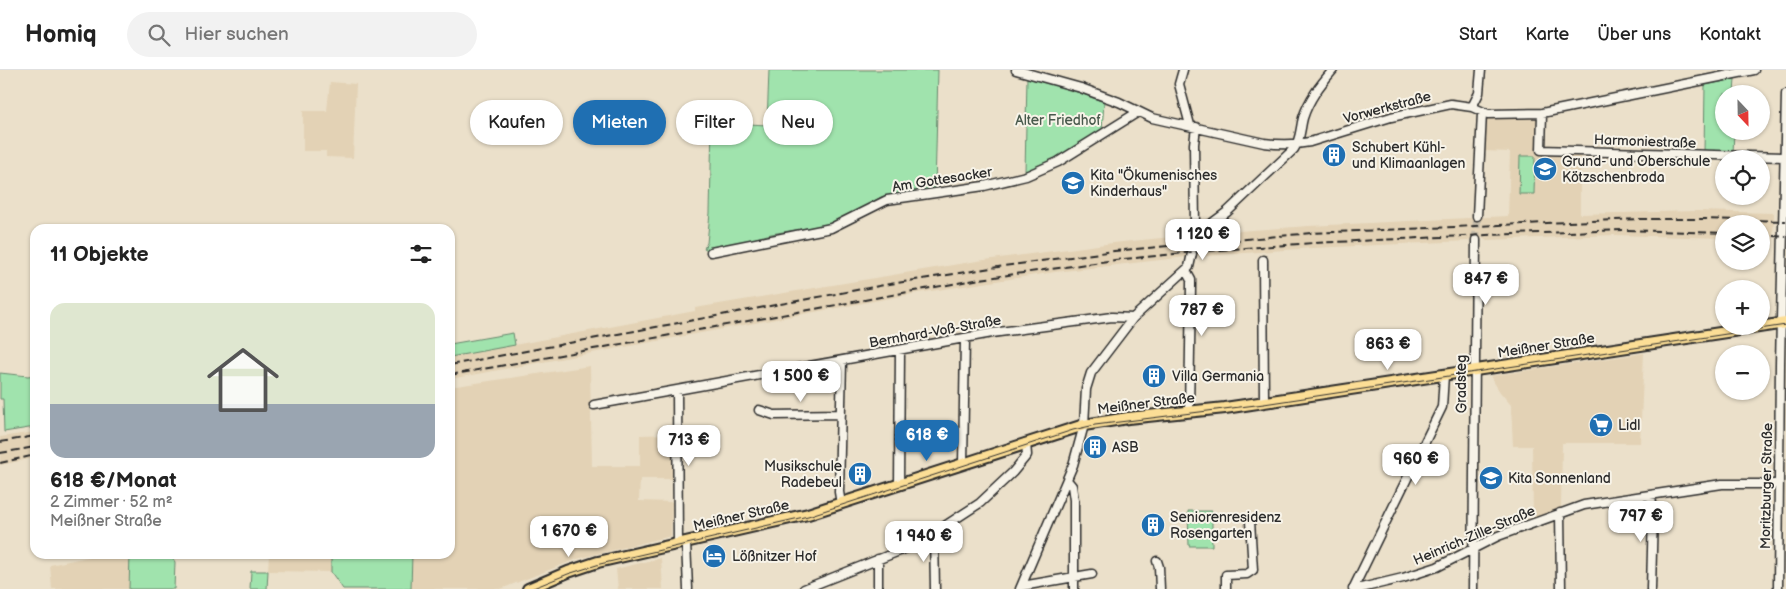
<!DOCTYPE html>
<html lang="de">
<head>
<meta charset="utf-8">
<style>
	:root { --surface:#fff; --page:#f2f2f2; --text:#222; --muted:#767676; --line:#e0e0e0; --accent:#1f6fb2 }
	body { margin:0; font-family:"Balsamiq Sans",sans-serif; background:var(--page); color:var(--text); height:100vh; display:flex; flex-direction:column; font-size:19px; white-space:nowrap }
	* { box-sizing:border-box; margin:0 }
	p { font-size:16px; color:var(--muted) }
	.icon { flex:none; width:28px; height:28px; fill:none; stroke:currentColor; stroke-width:2; stroke-linecap:round; stroke-linejoin:round }
	.map { position:relative; flex:1; overflow:hidden }
	.sheet { position:absolute; left:30px; top:154px; width:425px; height:335px; display:flex; flex-direction:column; background:var(--surface); border-radius:15px; box-shadow:0 1px 4px #0004 }
	.sheet>* { flex:none }
	.guide { position:absolute; left:470px; top:30px; width:475px; height:45px; display:flex; gap:10px }
	.needle { width:32px; rotate:158deg }
	.buttons { position:absolute; left:1715px; top:15px; display:grid; gap:10px }
	.buttons a { display:grid; place-items:center; width:55px; height:55px; border-radius:50%; background:var(--surface); box-shadow:0 1px 4px #0004; font-size:25px }
	.price { position:absolute; translate:-50% -42px; padding:0 11px; border-radius:10px; background:#fff; color:#222; font-size:16px; line-height:32px; filter:drop-shadow(0 1px 2px #0008) }
	.price::after { content:''; position:absolute; left:50%; top:30px; width:15px; height:11px; margin-left:-8px; background:inherit; clip-path:polygon(0 0,100% 0,50% 100%) }
	.price.on { background:var(--accent); color:#fff }
	ul { padding:0; list-style:none }
	li { display:grid; align-content:center; gap:10px; height:265px; padding:0 20px }
	li span { display:grid; place-items:center; height:155px; border-radius:15px; color:#555 }
	li>.icon { margin-inline-start:auto }
	span .icon { width:90px; height:90px; fill:#fffc; stroke-width:1 }
	li b { font-size:21px }
	h2 { display:flex; justify-content:space-between; align-items:center; height:60px; padding:0 20px; font-size:21px }
	.chip { padding:0 18px; border-radius:22px; background:var(--surface); box-shadow:0 1px 4px #0004; font-size:18px; line-height:45px }
	.chip.on { background:var(--accent); color:#fff }
	header { display:flex; align-items:center; gap:30px; box-sizing:border-box; height:70px; padding:0 25px; background:var(--surface); border-bottom:1px solid var(--line) }
	header strong { font-size:24px }
	nav { display:flex; gap:28px; margin-inline-start:auto; font-size:18px }
	.search { width:350px; height:45px; background:var(--page); display:flex; align-items:center; gap:12px; box-sizing:border-box; padding:0 18px; border-radius:28px; color:var(--muted); font-size:19px }
	.map>svg:first-child { display:block }
	.built { fill:#e3d2b5 }
	.green { fill:#a0e3ad; stroke:#66876c }
	.lines { fill:none; stroke-linecap:round; stroke-linejoin:round }
	.minor-tunnel { stroke:#c5bcaa; stroke-width:8; stroke-dasharray:8 4; stroke-linecap:butt }
	.minor-casing { stroke:#2b2b2b; stroke-width:11 }
	.major-casing { stroke:#2b2b2b; stroke-width:14 }
	.minor { stroke:#f7f3e8; stroke-width:8 }
	.major { stroke:#fcde96; stroke-width:10 }
	.tram { stroke:#2b2b2b; stroke-width:1 }
	.rail { stroke:#2b2b2b; stroke-width:2; stroke-dasharray:8 4; stroke-linecap:butt }
	.labels { text-anchor:middle; stroke-width:4; stroke-linejoin:round; paint-order:stroke }
	.street-label { font-size:14px; fill:#2b2b2b; stroke:#f7f3e8 }
	.park-label { font-size:14px; fill:#48594c; stroke:#f7f3e8 }
	.poi-label { font-size:14px; fill:#2b2b2b; stroke:#f7f3e8; text-anchor:start }
</style>
</head>
<body>
<header>
<strong>Homiq</strong>
<div class="search"><svg class="icon" aria-label="search" viewBox="0 0 24 24"><circle cx="10" cy="10" r="6"/><path d="M15 15l6 6"/></svg>Hier suchen</div>
<nav><a>Start</a><a>Karte</a><a>Über uns</a><a>Kontakt</a></nav>
</header>
<div class="map">
<svg width="1786" height="519" viewBox="0 0 1786 519">
	<rect width="100%" height="100%" fill="#ebe0ca"/>
	<filter id="ink" filterUnits="userSpaceOnUse"><feTurbulence type="fractalNoise" baseFrequency=".02" numOctaves="2"/><feDisplacementMap in="SourceGraphic" scale="10" xChannelSelector="R" yChannelSelector="G"/><feConvolveMatrix kernelMatrix="1 2 1 2 8 2 1 2 1" color-interpolation-filters="sRGB"/></filter>
	<g filter="url(#ink)">
		<path class="built" d="M330,12L356,14L353,88L326,87V81H303V41H327Z
			M1537,48V81L1538,84L1580,86V144L1697,141L1774,143L1773,170L1761,169V154H1724V168L1614,165L1487,170L1484,168H1471L1468,171L1312,178L1205,186L1204,185L1055,202L918,223L450,309V287L695,241V238L977,191L1113,173L1210,163L1309,156L1508,146L1510,82L1484,81L1486,51L1487,49Z
			M1644,283L1640,373H1562L1561,440L1533,448L1532,376H1513L1511,335L1500,322L1490,306Z
			M590,296L592,396H640V365L672,364V409H640L639,431L672,432L671,466L577,489L501,519H411L412,484H450V317Z
			M35,362V388L0,395V367Z
			M101,484H130L129,519H52L50,495Z
			M269,484H331V502L268,501Z
			M661,488L663,519H618L616,499Z"/>
		<path class="green" d="M769,0H938L935,119L881,127L837,153L771,164L709,181L704,178L707,173L710,143L712,52L767,55Z
			M1027,8L1069,19L1104,32L1102,60L1057,88L1025,102Z
			M1735,9L1734,24H1724V61H1734L1733,83L1704,82L1705,15Z
			M1520,86H1535L1534,124H1519Z
			M513,263L515,275L450,287V274Z
			M0,303L28,306L35,305V357L4,362L3,329H0Z
			M1188,441H1212V476H1189Z
			M130,484H170L175,492L174,519H129Z
			M331,484H412L411,519H343L331,502Z
			M251,501H268L267,519H250Z"/>
		<g class="lines">
			<path class="minor-tunnel" d="M1476,170L1477,146"/>
			<g class="minor-casing">
				<path id="minor" d="M1016,0L1081,18L1119,32L1152,48L1264,73C1280,75 1295,75 1310,72L1391,47L1451,34L1472,37L1488,44L1542,43L1754,0
					M1183,0L1179,14L1190,55
					M1472,37L1479,23L1481,0
					M1542,43L1541,80L1784,87
					M1196,57L1194,74L1195,156L1197,164
					M1477,146L1482,43
					M711,182L831,158L887,130L984,116L1026,106L1058,92L1138,42
					M1263,190L1264,332
					M1186,201L1191,210V215L1189,342
					M677,321L678,474
					M594,335L992,263L1112,247L1133,248
					M759,340L774,345L841,344
					M963,394L965,269
					M1067,410L1072,416L1074,430V519
					M899,415L900,280
					M1651,425L1653,442L1651,519
					M841,434L839,422L842,291
					M1560,443L1561,519
					M934,463L935,519
					M686,472L688,519
					M1157,491L1159,497L1160,519
					M1022,516L1092,504
					M804,519L917,474L980,433L1013,402L1027,385L1026,373
					M878,519V489
					M1020,519L1073,395L1084,355L1086,319L1091,303L1133,248L1189,197L1196,165L1227,142L1294,79C1301,69 1300,59 1303,48C1309,29 1320,15 1333,0
					M1226,519V505L1247,504L1253,500L1250,451
					M1353,519L1442,337L1444,305
					M1357,519L1403,508L1437,497L1498,466L1584,435L1722,414H1778
					M1473,519L1476,170
					M1778,519L1780,294L1786,24"/>
			</g>
			<g class="major-casing">
				<path id="major" d="M528,519L568,502L598,492L808,444L1084,355L1128,348L1225,338L1786,253"/>
			</g>
			<use href="#minor" class="minor"/>
			<use href="#major" class="major"/>
			<path class="tram" d="M531,519L568,504L600,494L808,446L1073,360L1095,355L1264,334L1786,255"/>
			<path class="rail" d="M1761,165L1786,167
				M450,295L884,215L1004,196L1114,181L1312,163L1640,149H1703L1786,151
				M450,305L980,209L1115,190L1205,181L1313,173L1486,165L1624,160L1724,163
				M0,372L35,366
				M0,383L35,377
				M0,393L35,385"/>
		</g>
	</g>
	<defs>
		<g id="building-disc" transform="scale(1.25)"><circle r="9.5" fill="#1f6fb2" stroke="#f7f3e8"/><path d="M-4-6H4V6H1V3H-1V6H-4ZM-2.5-4.3h1.7v1.8h-1.7ZM.8-4.3h1.7v1.8H.8ZM-2.5-1h1.7V.8h-1.7ZM.8-1h1.7V.8H.8Z" fill="#fff"/></g>
		<g id="school-disc" transform="scale(1.25)"><circle r="9.5" fill="#1f6fb2" stroke="#f7f3e8"/><path d="M0-5L7-2L0 1L-7-2ZM-4 1L0 2.5L4 1V4Q0 6-4 4Z" fill="#fff"/></g>
		<g id="supermarket-disc" transform="scale(1.25)"><circle r="9.5" fill="#1f6fb2" stroke="#f7f3e8"/><path d="M-6-5.5h2.5l.6 2H6L4.5 2H-2.5L-4.4-4H-6ZM-1.5 3.2a1.3 1.3 0 1 0 .1 0ZM3 3.2a1.3 1.3 0 1 0 .1 0Z" fill="#fff"/></g>
		<g id="hotel-disc" transform="scale(1.25)"><circle r="9.5" fill="#1f6fb2" stroke="#f7f3e8"/><path d="M-6-4.5h1.5V1H6V5H4.5V3h-9V5H-6ZM-4 0a1.8 1.8 0 1 1 3.6 0ZM.5 0V-2.5h3Q6-2.5 6 0Z" fill="#fff"/></g>
	</defs>
	<g fill-rule="evenodd">
		<use href="#building-disc" x="1334" y="85"/>
		<use href="#school-disc" x="1545" y="99"/>
		<use href="#school-disc" x="1073" y="113"/>
		<use href="#building-disc" x="1154" y="306"/>
		<use href="#supermarket-disc" x="1601" y="355"/>
		<use href="#building-disc" x="1095" y="377"/>
		<use href="#building-disc" x="860" y="404"/>
		<use href="#school-disc" x="1491" y="408"/>
		<use href="#building-disc" x="1153" y="455"/>
		<use href="#hotel-disc" x="714" y="486"/>
	</g>
	<g class="labels">
		<g class="street-label">
			<text transform="translate(1387 37) rotate(-15)" y="5">Vorwerkstraße</text>
			<text transform="translate(1645 71) rotate(2)" y="5">Harmoniestraße</text>
			<text transform="translate(942 109) rotate(-9)" y="5">Am Gottesacker</text>
			<text transform="translate(935 261) rotate(-10)" y="5">Bernhard-Voß-Straße</text>
			<text transform="translate(1546 275) rotate(-9)" y="5">Meißner Straße</text>
			<text transform="translate(1461 314) rotate(-90)" y="5">Gradsteg</text>
			<text transform="translate(1146 333) rotate(-7)" y="5">Meißner Straße</text>
			<text transform="translate(1766 416) rotate(-89)" y="5">Moritzburger Straße</text>
			<text transform="translate(741 445) rotate(-13)" y="5">Meißner Straße</text>
			<text transform="translate(1474 465) rotate(-23)" y="5">Heinrich-Zille-Straße</text>
		</g>
		<g class="park-label">
			<text x="1058" y="55">Alter Friedhof</text>
		</g>
		<g class="poi-label">
			<text x="1352" y="82">Schubert Kühl-<tspan x="1352" dy="16">und Klimaanlagen</tspan></text>
			<text x="1562" y="96">Grund- und Oberschule<tspan x="1562" dy="16">Kötzschenbroda</tspan></text>
			<text x="1090" y="110">Kita "Ökumenisches<tspan x="1090" dy="16">Kinderhaus"</tspan></text>
			<text x="1172" y="311">Villa Germania</text>
			<text x="1618" y="360">Lidl</text>
			<text x="1112" y="382">ASB</text>
			<text x="842" y="401" text-anchor="end">Musikschule<tspan x="842" dy="16">Radebeul</tspan></text>
			<text x="1508" y="413">Kita Sonnenland</text>
			<text x="1170" y="452">Seniorenresidenz<tspan x="1170" dy="16">Rosengarten</tspan></text>
			<text x="732" y="491">Lößnitzer Hof</text>
		</g>
	</g>
</svg>
<div class="buttons">
<a><svg class="needle" viewBox="-14 -14 28 28"><path d="M0-13l5 13h-10z" fill="#e53935"/><path d="M0 13l5-13h-10z" fill="#767676"/></svg></a>
<a><svg class="icon" aria-label="locate" viewBox="0 0 24 24"><circle cx="12" cy="12" r="6"/><path d="M12 2v4M12 18v4M2 12h4M18 12h4"/></svg></a>
<a><svg class="icon" aria-label="layers" viewBox="0 0 24 24"><path d="M12 4l9 5-9 5-9-5zM3 14l9 5 9-5"/></svg></a>
<a>+</a>
<a>−</a>
</div>
<b class="price" style="left:1203px;top:191px">1 120 €</b>
<b class="price" style="left:1486px;top:236px">847 €</b>
<b class="price" style="left:1202px;top:267px">787 €</b>
<b class="price" style="left:1388px;top:301px">863 €</b>
<b class="price" style="left:801px;top:333px">1 500 €</b>
<b class="price on" style="left:927px;top:392px">618 €</b>
<b class="price" style="left:689px;top:397px">713 €</b>
<b class="price" style="left:1416px;top:416px">960 €</b>
<b class="price" style="left:1641px;top:473px">797 €</b>
<b class="price" style="left:569px;top:488px">1 670 €</b>
<b class="price" style="left:924px;top:493px">1 940 €</b>
<div class="guide">
<a class="chip">Kaufen</a>
<a class="chip on">Mieten</a>
<a class="chip">Filter</a>
<a class="chip">Neu</a>
</div>
<section class="sheet">
<h2>11 Objekte<svg class="icon" aria-label="filters" viewBox="0 0 24 24"><path d="M4 7h16M4 17h16"/><circle cx="9" cy="7" r="2"/><circle cx="15" cy="17" r="2"/></svg></h2>
<ul>
<li><span style="background:linear-gradient(#dfe7d0 65%,#9aa5b1 0)"><svg class="icon" aria-label="home" viewBox="0 0 24 24"><path d="M3 11l9-7 9 7M6 9v11h12V9"/></svg></span><div><b>618 €/Monat</b><p>2 Zimmer · 52 m²</p><p>Meißner Straße</p></div></li>
</ul>
</section>
</div>
</body>
</html>
